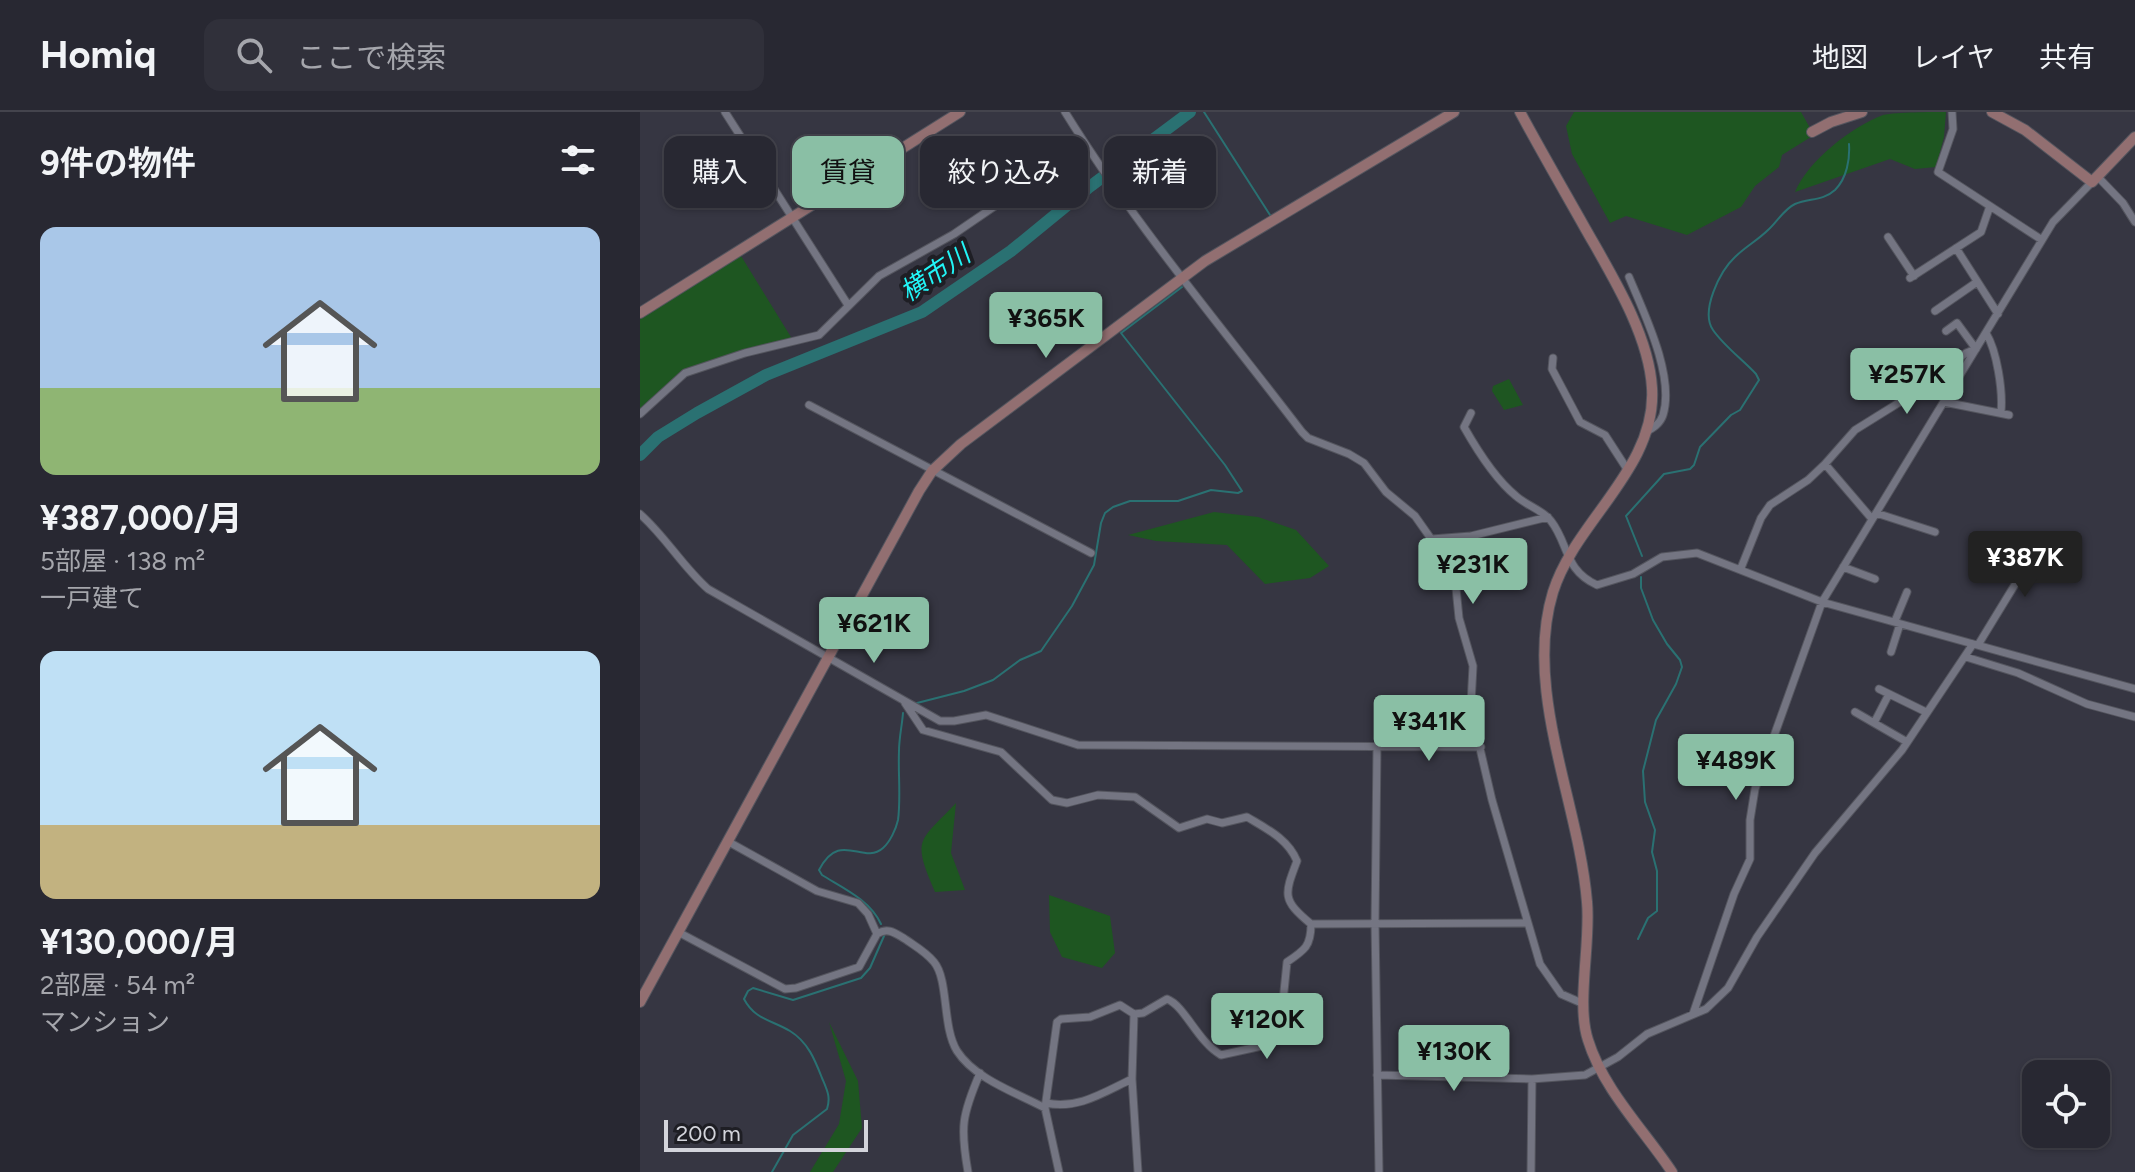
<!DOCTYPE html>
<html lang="ja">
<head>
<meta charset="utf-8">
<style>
	:root { --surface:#282832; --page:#30303a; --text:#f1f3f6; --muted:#a5a6ac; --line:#44444d; --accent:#8abfa5 }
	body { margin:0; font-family:Figtree,"Noto Sans JP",sans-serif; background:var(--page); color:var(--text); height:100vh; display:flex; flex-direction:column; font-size:30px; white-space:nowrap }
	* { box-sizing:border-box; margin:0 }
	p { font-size:26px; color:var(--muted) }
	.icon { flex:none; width:44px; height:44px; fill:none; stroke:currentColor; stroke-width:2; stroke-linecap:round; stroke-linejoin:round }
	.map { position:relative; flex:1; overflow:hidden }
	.drawer { display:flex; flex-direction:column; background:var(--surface); width:640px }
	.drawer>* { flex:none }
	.hud { position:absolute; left:24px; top:24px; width:760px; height:72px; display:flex; gap:16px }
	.controls { position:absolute; left:1382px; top:948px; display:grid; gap:16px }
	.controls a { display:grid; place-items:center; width:88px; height:88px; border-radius:16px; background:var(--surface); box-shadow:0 2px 6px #0004,0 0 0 2px var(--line); font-size:40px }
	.scale { position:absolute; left:24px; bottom:20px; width:204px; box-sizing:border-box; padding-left:8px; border:4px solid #d3d4db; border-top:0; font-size:22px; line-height:28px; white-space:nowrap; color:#d3d4db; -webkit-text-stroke:6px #1e1e24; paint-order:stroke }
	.price { position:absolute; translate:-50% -68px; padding:0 18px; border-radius:8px; background:var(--accent); color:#111; font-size:26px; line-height:52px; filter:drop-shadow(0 2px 4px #0008) }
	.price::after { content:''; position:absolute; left:50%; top:48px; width:24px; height:18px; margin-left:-12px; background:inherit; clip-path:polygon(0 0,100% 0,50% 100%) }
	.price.selected { background:#222; color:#fff }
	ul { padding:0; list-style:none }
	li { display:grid; align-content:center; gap:16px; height:424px; padding:0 40px }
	li span { display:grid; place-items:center; height:248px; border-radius:16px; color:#555 }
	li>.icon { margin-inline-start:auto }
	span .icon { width:144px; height:144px; fill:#fffc; stroke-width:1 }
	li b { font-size:34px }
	h2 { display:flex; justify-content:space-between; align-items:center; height:96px; padding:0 40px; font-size:34px }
	.tag { padding:0 28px; border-radius:16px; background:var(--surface); box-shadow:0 2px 6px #0004,0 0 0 2px var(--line); font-size:28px; line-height:72px }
	.tag.selected { background:var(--accent); color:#111 }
	header { display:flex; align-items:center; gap:48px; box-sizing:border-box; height:112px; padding:0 40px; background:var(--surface); border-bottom:2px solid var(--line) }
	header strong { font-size:38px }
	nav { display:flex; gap:44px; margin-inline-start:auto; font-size:28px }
	.search { width:560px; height:72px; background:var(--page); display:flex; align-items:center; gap:20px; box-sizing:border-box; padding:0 28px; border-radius:16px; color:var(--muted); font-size:30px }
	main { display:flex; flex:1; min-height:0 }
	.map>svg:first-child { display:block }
	.green { fill:#1e5621 }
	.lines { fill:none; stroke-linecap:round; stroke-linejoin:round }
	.stream { stroke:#2a7172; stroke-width:2 }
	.river { stroke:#2a7172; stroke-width:12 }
	.street-casing { stroke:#54555e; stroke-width:9 }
	.secondary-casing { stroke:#54555e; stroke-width:12 }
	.street { stroke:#747582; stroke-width:7 }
	.secondary { stroke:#926f71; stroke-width:10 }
	.labels { text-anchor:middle; stroke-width:8; stroke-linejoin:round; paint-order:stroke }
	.water-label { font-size:26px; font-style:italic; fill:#22f5f7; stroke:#1e1e24 }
</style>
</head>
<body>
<header>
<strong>Homiq</strong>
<div class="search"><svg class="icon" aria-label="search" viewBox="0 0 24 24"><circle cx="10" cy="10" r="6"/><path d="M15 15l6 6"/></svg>ここで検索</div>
<nav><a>地図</a><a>レイヤ</a><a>共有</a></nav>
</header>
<main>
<section class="drawer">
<h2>9件の物件<svg class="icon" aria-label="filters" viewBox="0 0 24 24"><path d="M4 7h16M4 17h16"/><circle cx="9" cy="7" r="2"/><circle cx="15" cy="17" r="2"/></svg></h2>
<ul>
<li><span style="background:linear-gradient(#a9c7e8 65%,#8fb573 0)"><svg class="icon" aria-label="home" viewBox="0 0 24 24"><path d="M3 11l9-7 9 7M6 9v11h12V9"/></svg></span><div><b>¥387,000/月</b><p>5部屋 · 138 m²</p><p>一戸建て</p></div></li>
<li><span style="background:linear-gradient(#bfe0f5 70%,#c2b280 0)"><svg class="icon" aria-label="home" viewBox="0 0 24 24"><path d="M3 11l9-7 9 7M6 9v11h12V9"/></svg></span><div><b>¥130,000/月</b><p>2部屋 · 54 m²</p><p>マンション</p></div></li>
</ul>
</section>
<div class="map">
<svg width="1495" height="1060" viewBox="0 0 1495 1060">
	<rect width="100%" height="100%" fill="#363642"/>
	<path class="green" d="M934,0H1161L1174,23L1142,43L1139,55L1115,74L1101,95L1047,123L986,104L970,111L932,42L926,14Z
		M1306,0L1304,25L1296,55L1275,57L1250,47L1155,80C1168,49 1211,15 1243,3C1258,0 1290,0 1306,0Z
		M98,139L154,230L46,261L0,302V201Z
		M869,267L883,293L864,298L852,279L853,274Z
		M574,400L618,405L656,418L689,454L670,466L625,472L587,433L516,429L488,423Z
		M316,691L311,741L325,778L295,780C272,726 278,731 316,691Z
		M409,783L470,804L475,841L462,856L422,845L410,820Z
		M189,910L218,969L222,1016L193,1060H170L199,1012L206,969Z"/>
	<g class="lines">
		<path class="stream" d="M564,0L630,103
			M1002,444L986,404L1024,362L1050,357L1054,353L1060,335L1091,303L1100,298L1119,268L1116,262C1103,248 1084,234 1073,218C1060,199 1080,159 1095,145C1105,135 1118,128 1128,118C1137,110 1144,97 1155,92C1169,86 1183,89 1195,78C1207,66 1210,47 1209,32
			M277,591L324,579L353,568L380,548L401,539L432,494L454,453L461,411L465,401L473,395L490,389H538L571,378L598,381L602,379L585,353L481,221L542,175
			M241,812C230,788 203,776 182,763L179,758C200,717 223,754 243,736C250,730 256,717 258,708C261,686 258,661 259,639C259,626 262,614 263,601
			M998,827L1008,806L1017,799V759L1012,740L1015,718L1005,690L1003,659L1016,608L1036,572L1042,555L1040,548L1027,532L1013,508L1001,476V465
			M132,1060L153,1023L187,997C191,985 187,978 182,966C175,948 168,930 150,919C132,908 115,908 104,887L108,879L113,876L153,888L221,866L230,856L244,824"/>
		<path class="river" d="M0,343L18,325L57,301L126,263L282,200L371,139L448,76L550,0"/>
		<g class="street-casing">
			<path id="street" d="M85,0L208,193
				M425,0C495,113 582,215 662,320L668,326L709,342L724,351L746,380L775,404L806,448L816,476L819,506L833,554L831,592L834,611L852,688L900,852L921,882L944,892
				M1312,0L1313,17L1298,60L1402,128
				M1457,64L1483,91L1495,110
				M1248,125L1274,164
				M1316,136L1358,202
				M989,165C1004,201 1035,264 1023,303C1020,312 1013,316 1006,320
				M1270,166L1341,120L1350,94
				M1295,199L1337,170
				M1346,221C1357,239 1363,279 1361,300
				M913,246L912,257L940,310L965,323L987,357
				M1304,290L1369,303
				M169,293L451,441
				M831,301L824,315C837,338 855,367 876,384C887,394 903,398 911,409C929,432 924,458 957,473L993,462L1022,445L1057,441L1182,490L1495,577
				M0,302L45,261L105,241L179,223L239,164L314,122L390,70L422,58L449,39
				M1185,352L1215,318L1268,285L1326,241L1336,237L1317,211L1306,219
				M1236,401L1295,420
				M0,402C26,425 42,454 68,477L300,609H314L346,603L438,633L841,635
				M792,427L831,424L908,405
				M1203,455L1235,467
				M1101,456L1121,406L1130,393L1168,368L1185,352L1232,407
				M1255,509L1267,480
				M1338,533L1404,425
				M1251,540L1260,512
				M1326,545L1378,561L1447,592L1495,605
				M1239,577L1286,600
				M265,591L283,618L361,640L412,688L427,691L458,683L495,685L539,716L567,707L582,711L607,705C627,717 648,727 657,749C644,783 642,788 671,812L887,811
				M1215,600L1267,630
				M1234,611L1249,582
				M737,636L735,811L739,1060
				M87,729L177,779L218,791L228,802L237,822
				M38,820L145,877L156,876L219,855L237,822C248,815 255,821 265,827C275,834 286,840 294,850C309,868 302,915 317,939C335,967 377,981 405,996
				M494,902L503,901L527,887C545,894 557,929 581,943L622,934L633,922L642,899L647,850C665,838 671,834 671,812
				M494,902L492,967L498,1060
				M1053,902L1094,782L1110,747V708L1115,677L1182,490L1413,110L1452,70
				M737,963L892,967L945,963L978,945L1007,922L1066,897L1088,876L1117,825L1175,741L1262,638L1333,532
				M406,991C438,998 464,980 492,967
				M328,1060C320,1015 322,1003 340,961
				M419,1060L405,996L417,910L421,907L450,905L480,893L494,902
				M891,1060L892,967"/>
		</g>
		<g class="secondary-casing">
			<path id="secondary" d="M880,0C901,39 923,77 945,116C971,162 1009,222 1012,276C1017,356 935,409 913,480C883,578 939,691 947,790C951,831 936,892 948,928C963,977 1004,1018 1032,1060
				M1352,0L1385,18L1452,70L1495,25
				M1172,20L1191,10L1222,0
				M0,201L320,0
				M0,890L279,379L292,359L321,332L565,149L814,0"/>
		</g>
		<use href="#street" class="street"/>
		<use href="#secondary" class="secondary"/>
	</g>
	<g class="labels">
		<g class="water-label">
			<text transform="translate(295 161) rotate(-34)" y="9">横市川</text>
		</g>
	</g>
</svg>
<div class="controls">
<a><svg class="icon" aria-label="locate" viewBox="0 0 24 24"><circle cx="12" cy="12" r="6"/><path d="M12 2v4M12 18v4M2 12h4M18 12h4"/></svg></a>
</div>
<div class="scale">200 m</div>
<b class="price" style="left:406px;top:248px">¥365K</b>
<b class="price" style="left:1267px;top:304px">¥257K</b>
<b class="price selected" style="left:1385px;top:487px">¥387K</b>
<b class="price" style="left:833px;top:494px">¥231K</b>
<b class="price" style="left:234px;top:553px">¥621K</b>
<b class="price" style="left:789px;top:651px">¥341K</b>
<b class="price" style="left:1096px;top:690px">¥489K</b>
<b class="price" style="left:627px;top:949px">¥120K</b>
<b class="price" style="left:814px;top:981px">¥130K</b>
<div class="hud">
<a class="tag">購入</a>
<a class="tag selected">賃貸</a>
<a class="tag">絞り込み</a>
<a class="tag">新着</a>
</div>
</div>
</main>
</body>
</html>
